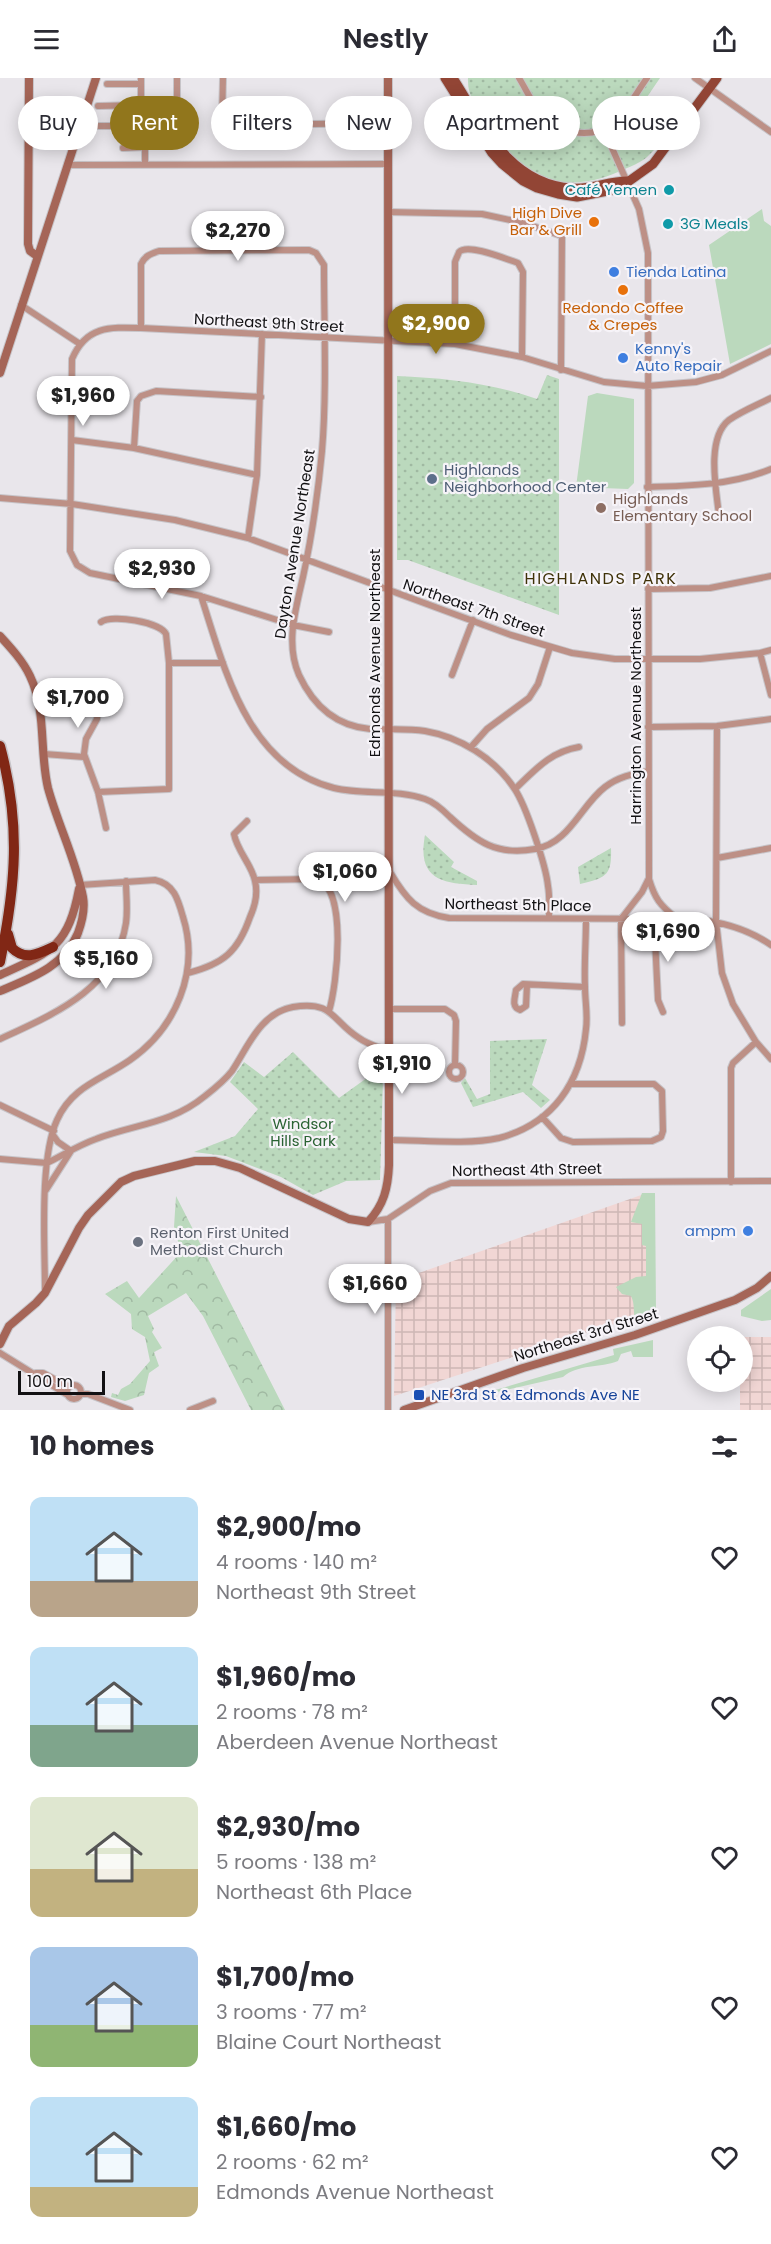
<!DOCTYPE html>
<html lang="en">
<head>
<meta charset="utf-8">
<style>
	:root { --surface:#fff; --page:#f2f2f3; --text:#2b2b33; --muted:#7c7c81; --accent:#91761c }
	body { margin:0; font-family:Poppins,sans-serif; background:var(--page); color:var(--text); height:100vh; display:flex; flex-direction:column; font-size:22px; white-space:nowrap }
	* { box-sizing:border-box; margin:0 }
	p { font-size:20px; color:var(--muted) }
	.icon { flex:none; width:33px; height:33px; fill:none; stroke:currentColor; stroke-width:2; stroke-linecap:round; stroke-linejoin:round }
	.map { position:relative; height:1332px; overflow:hidden }
	.sheet { display:flex; flex-direction:column; background:var(--surface); flex:1 }
	.sheet>* { flex:none }
	.top-card { position:absolute; left:18px; top:18px; width:735px; height:54px; display:flex; gap:12px }
	.buttons { position:absolute; left:687px; top:1248px; display:grid; gap:12px }
	.buttons a { display:grid; place-items:center; width:66px; height:66px; border-radius:50%; background:var(--surface); box-shadow:0 3px 15px #0003; font-size:30px }
	.scale { position:absolute; left:18px; bottom:15px; width:87px; box-sizing:border-box; padding-left:6px; border:3px solid #121113; border-top:0; font-size:16px; line-height:21px; white-space:nowrap; color:#121113; -webkit-text-stroke:4px #f6f3f8; paint-order:stroke }
	.price { position:absolute; translate:-50% -51px; padding:0 14px; border-radius:21px; background:#fff; color:#222; font-size:20px; line-height:39px; filter:drop-shadow(0 2px 3px #0008) }
	.price::after { content:''; position:absolute; left:50%; top:36px; width:18px; height:14px; margin-left:-9px; background:inherit; clip-path:polygon(0 0,100% 0,50% 100%) }
	.price.current { background:var(--accent); color:#fff }
	ul { padding:0; list-style:none }
	li { display:flex; align-items:center; gap:18px; height:150px; padding:0 30px }
	li span { display:grid; place-items:center; flex:none; width:168px; height:120px; border-radius:12px; color:#555 }
	li>.icon { margin-inline-start:auto }
	span .icon { width:72px; height:72px; fill:#fffc; stroke-width:1 }
	li b { font-size:26px }
	h2 { display:flex; justify-content:space-between; align-items:center; height:72px; padding:0 30px; font-size:26px }
	.chip { padding:0 21px; border-radius:27px; background:var(--surface); box-shadow:0 3px 15px #0003; font-size:21px; line-height:54px }
	.chip.current { background:var(--accent); color:#fff }
	header { display:flex; justify-content:space-between; align-items:center; height:78px; padding:0 30px; background:var(--surface); font-size:27px; font-weight:600 }
	.map>svg:first-child { display:block }
	.industrial { fill:url(#industrial-grid) }
	.green { fill:#bbd9bd }
	.forest { fill:url(#forest-crowns) }
	.park { fill:url(#park-dots) }
	.lines { fill:none; stroke-linecap:round; stroke-linejoin:round }
	.street-casing { stroke:#c7c4c8; stroke-width:8 }
	.secondary-casing { stroke:#c7c4c8; stroke-width:10 }
	.primary-casing { stroke:#c7c4c8; stroke-width:11 }
	.highway-casing { stroke:#c7c4c8; stroke-width:13 }
	.street { stroke:#bd9086; stroke-width:6 }
	.secondary { stroke:#a56557; stroke-width:8 }
	.primary { stroke:#924535; stroke-width:9 }
	.highway { stroke:#812715; stroke-width:10 }
	.culture-dot { fill:#0f9aa8; stroke:#f6f3f8; stroke-width:2 }
	.food-dot { fill:#e8710a; stroke:#f6f3f8; stroke-width:2 }
	.shop-dot { fill:#3f7fe0; stroke:#f6f3f8; stroke-width:2 }
	.service-dot { fill:#5c6f8a; stroke:#f6f3f8; stroke-width:2 }
	.education-dot { fill:#8d6e63; stroke:#f6f3f8; stroke-width:2 }
	.worship-dot { fill:#6b7280; stroke:#f6f3f8; stroke-width:2 }
	.transit-dot { fill:#1a4fb4; stroke:#f6f3f8; stroke-width:2 }
	.labels { text-anchor:middle; stroke-width:4.5; stroke-linejoin:round; paint-order:stroke }
	.culture-label { font-size:15px; fill:#0d838f; stroke:#f6f3f8; text-anchor:end }
	.food-label { font-size:15px; fill:#c56008; stroke:#f6f3f8; text-anchor:end }
	.shop-label { font-size:15px; fill:#366cbe; stroke:#f6f3f8; text-anchor:start }
	.street-label { font-size:15px; fill:#121113; stroke:#f6f3f8 }
	.service-label { font-size:15px; fill:#4e5e75; stroke:#f6f3f8; text-anchor:start }
	.education-label { font-size:15px; fill:#785e54; stroke:#f6f3f8; text-anchor:start }
	.park-label { font-size:15px; fill:#2a6333; stroke:#f6f3f8 }
	.worship-label { font-size:15px; fill:#5b616d; stroke:#f6f3f8; text-anchor:start }
	.transit-label { font-size:15px; fill:#164399; stroke:#f6f3f8; text-anchor:start }
	.neighbourhood-label { font-size:16px; letter-spacing:1.5px; fill:#3f3208; stroke:#f6f3f8 }
</style>
</head>
<body>
<header><svg class="icon" aria-label="menu" viewBox="0 0 24 24"><path d="M4 6h16M4 12h16M4 18h16"/></svg>Nestly<svg class="icon" aria-label="share" viewBox="0 0 24 24"><path d="M12 15V3M7 8l5-5 5 5M5 13v7h14v-7"/></svg></header>
<div class="map">
<svg width="771" height="1332" viewBox="0 0 771 1332">
	<defs>
		<pattern id="industrial-grid" width="8" height="8" patternUnits="userSpaceOnUse" patternTransform="scale(1.5)"><rect width="8" height="8" fill="#f1d6d4"/><path d="M0 4h8M4 0v8" fill="none" stroke="#ceb7b5"/></pattern>
		<pattern id="forest-crowns" width="20" height="18" patternUnits="userSpaceOnUse" patternTransform="scale(1.5)"><rect width="20" height="18" fill="#bbd9bd"/><path d="M2 6a3 3 0 1 1 6 0M12 15a3 3 0 1 1 6 0" fill="none" stroke="#a0b9a2"/></pattern>
		<pattern id="park-dots" width="8" height="8" patternUnits="userSpaceOnUse" patternTransform="scale(1.5)"><rect width="8" height="8" fill="#bbd9bd"/><path d="M2 2h.1M6 6h.1" fill="none" stroke="#a0b9a2" stroke-width="1.8" stroke-linecap="round"/></pattern>
	</defs>
	<rect width="100%" height="100%" fill="#e9e6eb"/>
	<path class="industrial" d="M647,1115L648,1235L394,1318L396,1203Z
		M743,1259H771V1332H740V1304H742Z"/>
	<path class="green" d="M762,131L764,143L771,148V266L730,286L709,167Z
		M597,315L634,321V405L628,411L576,409L588,318Z
		M642,1115H655L656,1231L653,1236L635,1241C633,1233 635,1226 631,1218L622,1216L616,1209L636,1199L646,1198V1168L642,1167V1146L631,1144Z
		M771,1211V1242L762,1243L741,1238V1232Z
		M653,1262V1279H633L631,1273L621,1276L618,1283C600,1290 578,1286 563,1299L493,1315L492,1313L614,1277L613,1271Z"/>
	<path class="forest" d="M176,1118L285,1332H251L203,1238L186,1215L148,1238L154,1251L152,1254L162,1270L154,1274L159,1288L149,1295L144,1317L125,1323L111,1319L112,1315L118,1317L121,1311L130,1306L150,1283L145,1259L132,1251L131,1236L105,1216L127,1203L139,1220L181,1174L174,1149Z"/>
	<path class="park" d="M468,0H660L645,22L674,42C667,54 660,67 650,76C642,85 629,89 618,94C560,119 518,98 487,46C477,29 467,19 468,0Z
		M547,297L559,301V537L408,482H397V298C445,300 491,305 537,321Z
		M425,757L454,784L451,789L477,803V807C440,806 417,800 425,757Z
		M611,770C612,798 606,800 580,806L578,789Z
		M547,961L532,1007L550,1022L541,1030L523,1014L473,1029L461,1005L465,1000L477,1021L490,1016V963Z
		M293,974L339,1020L378,992L383,1002L380,1102L346,1103L313,1117L281,1099L226,1078L194,1074L235,1058L258,1031L230,1004L244,984L264,999Z"/>
	<g class="lines">
		<g class="street-casing">
			<path id="street" d="M141,0V57L145,69
				M223,0L222,41L226,47L388,45
				M519,0C527,13 534,29 544,40C551,47 564,53 574,54C614,61 627,28 647,0
				M695,0L771,54
				M107,6H141
				M98,28L141,27
				M177,31V0
				M99,48H141
				M604,52L639,131L648,175L649,800L642,814L621,841L622,945
				M123,70L145,69V87
				M67,87L388,86
				M388,134L482,136L524,145L562,158L561,292
				M21,227L80,266
				M141,250V186C145,178 150,176 159,173L309,172L316,175L324,187C324,247 327,313 322,373C318,415 312,458 303,499C296,530 285,566 299,597C313,627 336,648 370,651C388,652 407,650 425,653C460,659 494,680 514,710C526,727 546,788 548,808C550,819 549,830 549,840
				M455,266V184C455,183 459,175 459,174C468,165 506,181 518,185L523,194L522,279
				M72,362L134,370L257,397
				M134,370L137,323L141,318L156,313L261,319
				M647,409C689,408 732,407 771,391
				M0,420L72,426L175,442L248,460L511,557L572,575L615,581H700L760,575L771,572
				M719,437C716,411 706,360 729,342C742,333 757,327 771,320
				M248,460L257,397L262,256
				M648,511L710,510L771,498
				M201,518C225,592 247,688 334,710C363,717 397,711 425,721C434,724 443,732 450,739C477,764 497,778 535,771C569,766 581,727 605,709C618,699 632,696 648,693
				M329,554L293,547L201,518L90,495L77,487L70,473L72,281C86,248 109,249 141,250L455,266L522,279L604,304L647,308L696,304L722,297L771,273
				M760,575L771,617
				M169,585H223
				M452,597L473,542
				M90,624L107,625
				M99,624L97,641L86,661L84,676L98,714L106,750
				M717,648L716,843L722,895L733,926L756,964L771,981
				M648,649L717,648L771,641
				M471,669L487,651L529,620L538,606L550,569
				M44,676L84,679
				M515,711C536,691 550,674 579,669
				M98,714L169,711V585L166,556C160,544 112,536 101,544
				M717,780L771,770
				M390,794C406,821 417,835 449,840L695,841C723,844 748,851 771,867
				M649,801C655,821 660,827 676,840
				M255,802L317,801C348,810 337,907 329,933
				M654,841L658,922L663,934
				M188,895C223,886 238,874 250,839C255,828 258,815 255,803C252,787 237,773 234,756L247,743
				M527,907L526,928L520,932C511,929 515,920 516,912L523,906L585,909
				M388,931H445L454,937L456,943L455,987
				M0,961C54,936 116,911 126,845C128,831 126,817 126,803
				M449 994a7 7 0 1 1 14 0a7 7 0 1 1-14 0Z
				M0,1027L54,1053
				M542,1039L561,1060L573,1064L652,1063L661,1059L663,1053L662,1013L654,1006H572
				M389,1062C421,1062 468,1067 499,1060C553,1046 581,1004 586,951C588,937 585,923 585,909C584,887 586,864 586,841
				M0,1081L47,1085
				M47,1085C63,1077 79,1067 96,1061C135,1046 171,1046 205,1018C214,1011 225,1002 232,993C248,969 260,935 293,929C333,922 332,943 359,960C367,966 378,969 388,973
				M731,1104V990L733,985L756,964
				M46,1112L71,1073L58,1064L53,1057
				M368,1144L388,1141L430,1113L451,1105L771,1103
				M45,1214C45,1169 39,1081 57,1042C72,1008 103,1001 130,982C176,950 200,893 183,839C178,821 174,806 155,802L80,807
				M0,1275L66,1316
				M36,1295H43L69,1309
				M67 1314a7 7 0 1 1 14 0a7 7 0 1 1-14 0Z
				M81,1316H88L130,1332
				M190,1332L213,1323
				M388,1332V1141"/>
		</g>
		<g class="secondary-casing">
			<path id="secondary" d="M29,0L28,166L30,173L37,178
				M0,295L96,0
				M0,558C11,570 23,583 30,598C47,634 39,672 48,710C58,747 76,782 83,819C85,830 82,844 78,855C64,889 31,900 0,913
				M0,897C51,874 68,869 79,811
				M0,1266L9,1248L36,1225L45,1215L79,1150L88,1137L121,1104L134,1098L195,1083H215L240,1090L349,1141L368,1144C384,1127 388,1110 389,1087L388,0
				M404,1332L523,1290L635,1257L735,1222L757,1210L771,1198"/>
		</g>
		<g class="primary-casing">
			<path id="primary" d="M445,0L492,75L502,86L523,103L537,110L558,116L577,119L618,111L653,86L717,0
				M453,0C483,47 509,106 572,110C591,112 608,103 627,103"/>
		</g>
		<g class="highway-casing">
			<path id="highway" d="M0,668C21,746 16,806 0,884
				M8,856L12,870C25,883 38,876 53,869"/>
		</g>
		<use href="#street" class="street"/>
		<use href="#secondary" class="secondary"/>
		<use href="#primary" class="primary"/>
		<use href="#highway" class="highway"/>
	</g>
	<g class="culture-dot">
		<circle cx="669" cy="112" r="6"/>
		<circle cx="668" cy="146" r="6"/>
	</g>
	<g class="food-dot">
		<circle cx="594" cy="144" r="6"/>
		<circle cx="623" cy="212" r="6"/>
	</g>
	<g class="shop-dot">
		<circle cx="614" cy="194" r="6"/>
		<circle cx="623" cy="280" r="6"/>
		<circle cx="748" cy="1153" r="6"/>
	</g>
	<circle class="service-dot" cx="432" cy="401" r="6"/>
	<circle class="education-dot" cx="601" cy="430" r="6"/>
	<circle class="worship-dot" cx="138" cy="1164" r="6"/>
	<rect class="transit-dot" x="413" y="1311" width="12" height="12" rx="3"/>
	<g class="labels">
		<g class="culture-label">
			<text x="657" y="117">Café Yemen</text>
			<text x="680" y="151" text-anchor="start">3G Meals</text>
		</g>
		<g class="food-label">
			<text x="582" y="140">High Dive<tspan x="582" dy="17">Bar &amp; Grill</tspan></text>
			<text x="623" y="235" text-anchor="middle">Redondo Coffee<tspan x="623" dy="17">&amp; Crepes</tspan></text>
		</g>
		<g class="shop-label">
			<text x="626" y="199">Tienda Latina</text>
			<text x="635" y="276">Kenny's<tspan x="635" dy="17">Auto Repair</tspan></text>
			<text x="736" y="1158" text-anchor="end">ampm</text>
		</g>
		<g class="street-label">
			<text transform="translate(269 245) rotate(3)" y="5">Northeast 9th Street</text>
			<text transform="translate(295 466) rotate(-81)" y="5">Dayton Avenue Northeast</text>
			<text transform="translate(474 530) rotate(19)" y="5">Northeast 7th Street</text>
			<text transform="translate(375 575) rotate(-90)" y="5">Edmonds Avenue Northeast</text>
			<text transform="translate(636 638) rotate(-90)" y="5">Harrington Avenue Northeast</text>
			<text transform="translate(518 827) rotate(1)" y="5">Northeast 5th Place</text>
			<text transform="translate(527 1092) rotate(-1)" y="5">Northeast 4th Street</text>
			<text transform="translate(586 1257) rotate(-17)" y="5">Northeast 3rd Street</text>
		</g>
		<g class="service-label">
			<text x="444" y="397">Highlands<tspan x="444" dy="17">Neighborhood Center</tspan></text>
		</g>
		<g class="education-label">
			<text x="613" y="426">Highlands<tspan x="613" dy="17">Elementary School</tspan></text>
		</g>
		<g class="park-label">
			<text x="303" y="1051">Windsor<tspan x="303" dy="17">Hills Park</tspan></text>
		</g>
		<g class="worship-label">
			<text x="150" y="1160">Renton First United<tspan x="150" dy="17">Methodist Church</tspan></text>
		</g>
		<g class="transit-label">
			<text x="431" y="1322">NE 3rd St &amp; Edmonds Ave NE</text>
		</g>
		<g class="neighbourhood-label">
			<text x="601" y="506">HIGHLANDS PARK</text>
		</g>
	</g>
</svg>
<div class="buttons">
<a><svg class="icon" aria-label="locate" viewBox="0 0 24 24"><circle cx="12" cy="12" r="6"/><path d="M12 2v4M12 18v4M2 12h4M18 12h4"/></svg></a>
</div>
<div class="scale">100 m</div>
<b class="price" style="left:238px;top:184px">$2,270</b>
<b class="price current" style="left:436px;top:277px">$2,900</b>
<b class="price" style="left:83px;top:349px">$1,960</b>
<b class="price" style="left:162px;top:522px">$2,930</b>
<b class="price" style="left:78px;top:651px">$1,700</b>
<b class="price" style="left:345px;top:825px">$1,060</b>
<b class="price" style="left:668px;top:885px">$1,690</b>
<b class="price" style="left:106px;top:912px">$5,160</b>
<b class="price" style="left:402px;top:1017px">$1,910</b>
<b class="price" style="left:375px;top:1237px">$1,660</b>
<div class="top-card">
<a class="chip">Buy</a>
<a class="chip current">Rent</a>
<a class="chip">Filters</a>
<a class="chip">New</a>
<a class="chip">Apartment</a>
<a class="chip">House</a>
</div>
</div>
<section class="sheet">
<h2>10 homes<svg class="icon" aria-label="filters" viewBox="0 0 24 24"><path d="M4 7h16M4 17h16"/><circle cx="9" cy="7" r="2"/><circle cx="15" cy="17" r="2"/></svg></h2>
<ul>
<li><span style="background:linear-gradient(#bfe0f5 70%,#b9a48a 0)"><svg class="icon" aria-label="home" viewBox="0 0 24 24"><path d="M3 11l9-7 9 7M6 9v11h12V9"/></svg></span><div><b>$2,900/mo</b><p>4 rooms · 140 m²</p><p>Northeast 9th Street</p></div><svg class="icon" aria-label="heart" viewBox="0 0 24 24"><path d="M12 20l-8-8c-3-5 5-10 8-4 3-6 11-1 8 4z"/></svg></li>
<li><span style="background:linear-gradient(#bfe0f5 65%,#7fa58c 0)"><svg class="icon" aria-label="home" viewBox="0 0 24 24"><path d="M3 11l9-7 9 7M6 9v11h12V9"/></svg></span><div><b>$1,960/mo</b><p>2 rooms · 78 m²</p><p>Aberdeen Avenue Northeast</p></div><svg class="icon" aria-label="heart" viewBox="0 0 24 24"><path d="M12 20l-8-8c-3-5 5-10 8-4 3-6 11-1 8 4z"/></svg></li>
<li><span style="background:linear-gradient(#dfe7d0 60%,#c2b280 0)"><svg class="icon" aria-label="home" viewBox="0 0 24 24"><path d="M3 11l9-7 9 7M6 9v11h12V9"/></svg></span><div><b>$2,930/mo</b><p>5 rooms · 138 m²</p><p>Northeast 6th Place</p></div><svg class="icon" aria-label="heart" viewBox="0 0 24 24"><path d="M12 20l-8-8c-3-5 5-10 8-4 3-6 11-1 8 4z"/></svg></li>
<li><span style="background:linear-gradient(#a9c7e8 65%,#8fb573 0)"><svg class="icon" aria-label="home" viewBox="0 0 24 24"><path d="M3 11l9-7 9 7M6 9v11h12V9"/></svg></span><div><b>$1,700/mo</b><p>3 rooms · 77 m²</p><p>Blaine Court Northeast</p></div><svg class="icon" aria-label="heart" viewBox="0 0 24 24"><path d="M12 20l-8-8c-3-5 5-10 8-4 3-6 11-1 8 4z"/></svg></li>
<li><span style="background:linear-gradient(#bfe0f5 75%,#c2b280 0)"><svg class="icon" aria-label="home" viewBox="0 0 24 24"><path d="M3 11l9-7 9 7M6 9v11h12V9"/></svg></span><div><b>$1,660/mo</b><p>2 rooms · 62 m²</p><p>Edmonds Avenue Northeast</p></div><svg class="icon" aria-label="heart" viewBox="0 0 24 24"><path d="M12 20l-8-8c-3-5 5-10 8-4 3-6 11-1 8 4z"/></svg></li>
</ul>
</section>
</body>
</html>
